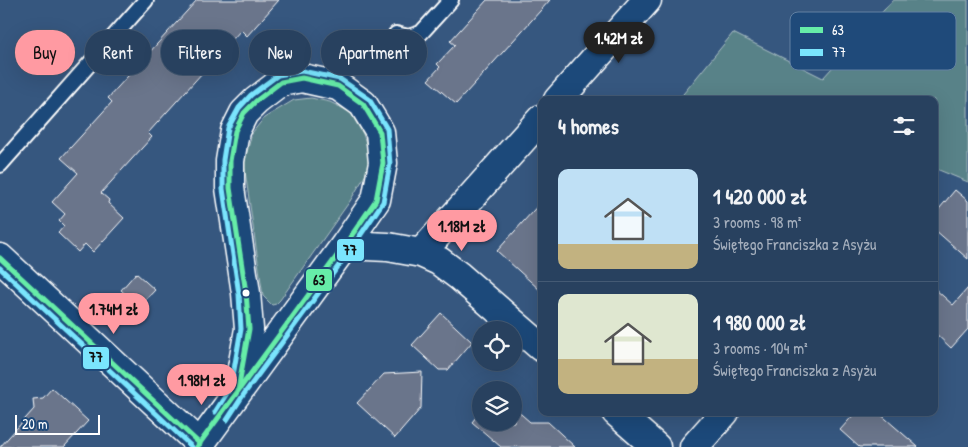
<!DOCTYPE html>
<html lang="en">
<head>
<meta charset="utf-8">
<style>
	:root { --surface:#28415f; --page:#304865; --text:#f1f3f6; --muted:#a5afbd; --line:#445a74; --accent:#ff9aa2 }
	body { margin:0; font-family:"Patrick Hand",sans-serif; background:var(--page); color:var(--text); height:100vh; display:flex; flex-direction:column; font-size:19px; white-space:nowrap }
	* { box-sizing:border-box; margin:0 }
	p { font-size:16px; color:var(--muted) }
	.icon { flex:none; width:28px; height:28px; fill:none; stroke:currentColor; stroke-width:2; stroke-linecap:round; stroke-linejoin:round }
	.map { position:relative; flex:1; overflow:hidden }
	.drawer { position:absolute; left:538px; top:96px; width:400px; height:320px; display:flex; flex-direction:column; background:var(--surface); border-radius:10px; box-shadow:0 5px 20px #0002,0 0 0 1px var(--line) }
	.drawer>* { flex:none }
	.guide { position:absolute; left:15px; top:30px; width:448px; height:45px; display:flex; gap:10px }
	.tools { position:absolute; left:472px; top:321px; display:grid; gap:10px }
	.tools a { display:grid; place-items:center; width:50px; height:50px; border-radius:50%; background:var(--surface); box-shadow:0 5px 20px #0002,0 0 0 1px var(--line); font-size:25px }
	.scale { position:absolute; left:15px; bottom:12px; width:85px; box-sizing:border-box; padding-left:5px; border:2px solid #fff; border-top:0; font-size:14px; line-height:18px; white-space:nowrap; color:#fff; -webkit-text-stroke:4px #1f4a7a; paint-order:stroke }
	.price { position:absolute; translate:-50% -42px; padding:0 11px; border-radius:18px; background:var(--accent); color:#111; font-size:16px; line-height:32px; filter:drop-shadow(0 1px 2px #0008) }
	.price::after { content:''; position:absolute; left:50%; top:30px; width:15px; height:11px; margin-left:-8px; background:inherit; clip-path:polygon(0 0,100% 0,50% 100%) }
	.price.active { background:#222; color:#fff }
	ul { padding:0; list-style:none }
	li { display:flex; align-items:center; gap:15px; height:125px; padding:0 20px }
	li+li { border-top:1px solid var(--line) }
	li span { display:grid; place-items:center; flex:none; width:140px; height:100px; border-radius:10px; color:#555 }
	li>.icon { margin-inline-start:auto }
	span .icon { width:60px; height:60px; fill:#fffc; stroke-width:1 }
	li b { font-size:21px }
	h2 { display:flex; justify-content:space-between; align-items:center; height:60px; padding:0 20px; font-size:21px }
	.pill { padding:0 18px; border-radius:22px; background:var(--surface); box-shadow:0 5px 20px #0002,0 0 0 1px var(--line); font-size:18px; line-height:45px }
	.pill.active { background:var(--accent); color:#111 }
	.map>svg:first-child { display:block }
	.green { fill:#598288; stroke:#acc0c4 }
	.building { fill:#6b748b; stroke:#fff }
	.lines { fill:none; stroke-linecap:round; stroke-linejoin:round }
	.service-casing { stroke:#fff; stroke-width:18 }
	.minor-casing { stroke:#fff; stroke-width:31 }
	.tertiary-casing { stroke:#fff; stroke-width:31 }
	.service { stroke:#1f4a7a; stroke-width:14 }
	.minor { stroke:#1f4a7a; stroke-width:28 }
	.tertiary { stroke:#1f4a7a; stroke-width:28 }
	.bus-1-casing { stroke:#1f4a7a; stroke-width:9 }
	.bus-2-casing { stroke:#1f4a7a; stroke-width:9 }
	.bus-1 { stroke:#66eda8; stroke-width:5 }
	.bus-2 { stroke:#7ae5fd; stroke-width:5 }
	.bus-dot { fill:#fff; stroke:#1f4a7a; stroke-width:2 }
	.key { fill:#1f4a7a; stroke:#6280a2; stroke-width:1 }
	.key-label { font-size:14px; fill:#fff }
	.line-badge { stroke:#1f4a7a; stroke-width:2 }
	.pale-badge-label { font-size:14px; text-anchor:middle; font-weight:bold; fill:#111 }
</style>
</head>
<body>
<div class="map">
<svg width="968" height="447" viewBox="0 0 968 447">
	<rect width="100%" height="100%" fill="#36577f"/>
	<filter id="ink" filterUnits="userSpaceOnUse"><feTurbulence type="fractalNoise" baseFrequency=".02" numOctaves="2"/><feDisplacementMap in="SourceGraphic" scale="10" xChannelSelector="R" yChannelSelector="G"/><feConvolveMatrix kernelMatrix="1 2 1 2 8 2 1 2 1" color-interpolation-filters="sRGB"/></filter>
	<g filter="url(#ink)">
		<path class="green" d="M893,0H968V182L934,168V100H685L679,99L733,33L823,78Z
			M311,98L330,102L350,112L363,134L370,156L366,174L350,201L280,300L276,304L272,305L263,296L244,164L252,133L264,118L294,100Z"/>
		<path class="building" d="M197,0H279L247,36L241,30L148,133L152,137L101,193L109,200L108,203L124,218L93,252L85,244L78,252L58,233L64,226L59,221L65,214L52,202L78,173L61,158L112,102L108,98Z
			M487,0H550L456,104L428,80L440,67L437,64L455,45L450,41Z
			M955,190L968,201V259L934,229V215Z
			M541,202V291L497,251Z
			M136,273L155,290L139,307L121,290Z
			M934,288L953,305L968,288V329L951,348L934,332Z
			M441,313L472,342L448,370H439L412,345Z
			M422,372L421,408L395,438L357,403L384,374Z
			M52,388L88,421L64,447H0L34,409L33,399L43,398Z
			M514,408L530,422H548L575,447H501L472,422L481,411V422H514Z
			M856,412H878L918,447H859L840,430Z"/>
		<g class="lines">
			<g class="service-casing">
				<path id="service" d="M396,34L408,37L421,33L451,0
					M0,165L146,0"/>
			</g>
			<g class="minor-casing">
				<path id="minor" d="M558,100L647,0
					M345,245L388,247L421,253L439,261L459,276L541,347
					M421,253L541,119
					M616,412L656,447
					M202,447L200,444L345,245L376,200L383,163L380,132L363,104L338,86L302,78L281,82L256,101L244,113L235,131L230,161V188L246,293L249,329L238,390
					M694,447L725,412"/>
			</g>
			<g class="tertiary-casing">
				<path id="tertiary" d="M0,258L200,444L197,447"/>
			</g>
			<use href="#service" class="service"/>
			<use href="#minor" class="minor"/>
			<use href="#tertiary" class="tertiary"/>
			<g class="bus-1-casing">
				<path id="bus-1" d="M0,258L200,444
					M197,447L345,245L376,200L383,163L380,132L363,104L338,86L302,78L281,82L256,101L244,113L235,131L230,161V188L246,293L249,329L238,390"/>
			</g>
			<g class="bus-2-casing">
				<path id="bus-2" d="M0,268L192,447
					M215,412L231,387L241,329L239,294L223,189V160L228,128L239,108L251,95L278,75L302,71L340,79L369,99L387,129L390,164L383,202L351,249L244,394L227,420"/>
			</g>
			<use href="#bus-1" class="bus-1"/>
			<use href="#bus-2" class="bus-2"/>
		</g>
	</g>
	<circle class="bus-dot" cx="246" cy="293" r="4.5"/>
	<rect x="790" y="12" width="166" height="58" rx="8" class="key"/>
	<rect x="800" y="27" width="23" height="6" fill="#66eda8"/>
	<rect x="800" y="49" width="23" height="7" fill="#7ae5fd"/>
	<g class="key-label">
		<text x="832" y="35">63</text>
		<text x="832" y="57">77</text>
	</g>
	<g class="line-badge">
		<rect x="336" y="238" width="29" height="24" rx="5" fill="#7ae5fd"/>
		<rect x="305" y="268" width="28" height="24" rx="5" fill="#66eda8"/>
		<rect x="82" y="346" width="28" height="24" rx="5" fill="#7ae5fd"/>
	</g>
	<g class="pale-badge-label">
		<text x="350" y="255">77</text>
		<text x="319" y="285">63</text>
		<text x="96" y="362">77</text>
	</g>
</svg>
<div class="tools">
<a><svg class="icon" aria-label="locate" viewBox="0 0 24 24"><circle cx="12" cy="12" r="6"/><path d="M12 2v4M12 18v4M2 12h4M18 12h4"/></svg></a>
<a><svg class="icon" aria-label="layers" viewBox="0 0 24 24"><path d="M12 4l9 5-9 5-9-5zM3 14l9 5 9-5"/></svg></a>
</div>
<div class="scale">20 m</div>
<b class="price active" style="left:619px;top:64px">1.42M zł</b>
<b class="price" style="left:462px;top:252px">1.18M zł</b>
<b class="price" style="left:114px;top:335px">1.74M zł</b>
<b class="price" style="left:202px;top:406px">1.98M zł</b>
<div class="guide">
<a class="pill active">Buy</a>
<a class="pill">Rent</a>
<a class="pill">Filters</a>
<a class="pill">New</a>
<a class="pill">Apartment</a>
</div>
<section class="drawer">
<h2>4 homes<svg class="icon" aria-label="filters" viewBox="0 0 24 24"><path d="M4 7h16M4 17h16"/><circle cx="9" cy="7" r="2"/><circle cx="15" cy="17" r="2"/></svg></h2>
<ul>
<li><span style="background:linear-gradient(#bfe0f5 75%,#c2b280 0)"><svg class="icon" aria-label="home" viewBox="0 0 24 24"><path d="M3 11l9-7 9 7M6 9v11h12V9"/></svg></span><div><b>1 420 000 zł</b><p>3 rooms · 98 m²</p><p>Świętego Franciszka z Asyżu</p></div></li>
<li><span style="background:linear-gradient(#dfe7d0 65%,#c2b280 0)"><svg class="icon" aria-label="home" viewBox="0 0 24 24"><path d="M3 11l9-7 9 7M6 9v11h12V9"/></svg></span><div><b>1 980 000 zł</b><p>3 rooms · 104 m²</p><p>Świętego Franciszka z Asyżu</p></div></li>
</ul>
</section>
</div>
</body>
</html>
